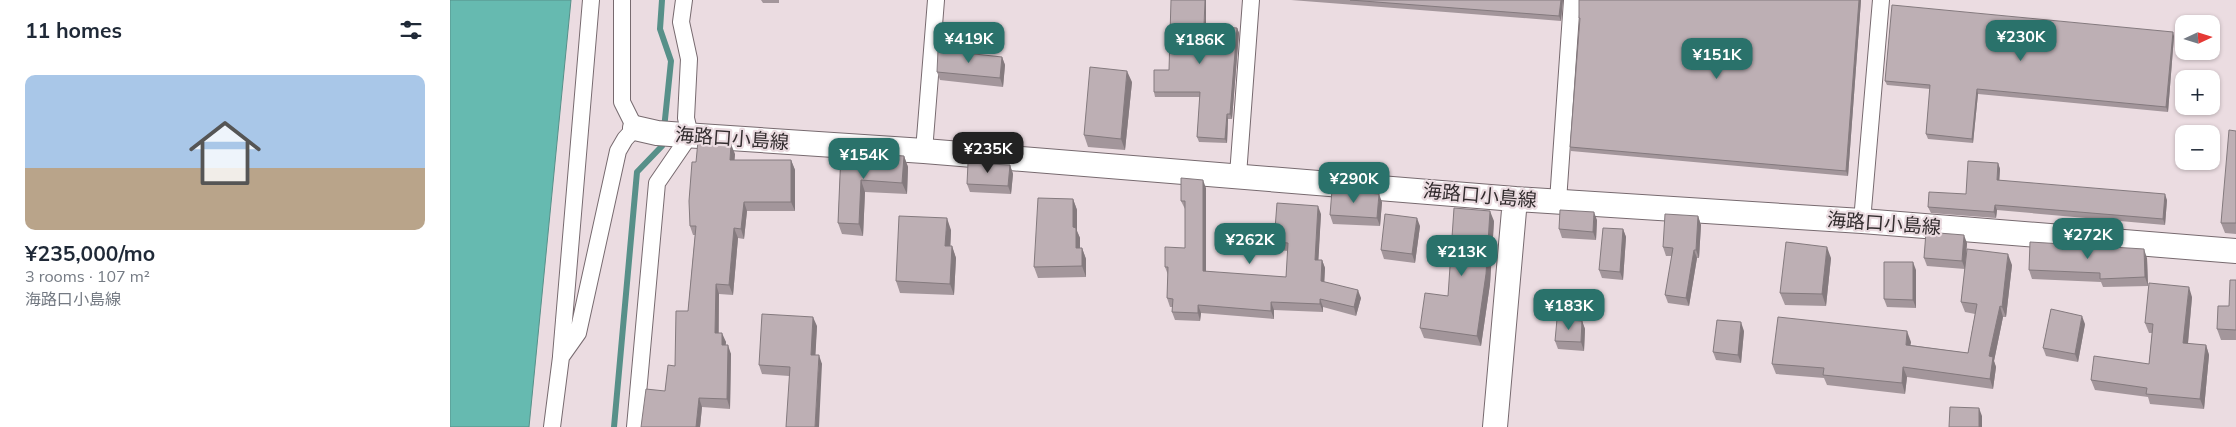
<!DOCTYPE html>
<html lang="en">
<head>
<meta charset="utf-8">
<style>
	:root { --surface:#fff; --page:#f6f6f7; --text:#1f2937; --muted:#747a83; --line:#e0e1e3; --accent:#2a726b }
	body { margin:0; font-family:Mulish,"Noto Sans JP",sans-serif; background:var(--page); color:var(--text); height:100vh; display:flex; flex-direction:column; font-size:19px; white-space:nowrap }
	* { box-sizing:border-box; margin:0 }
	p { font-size:16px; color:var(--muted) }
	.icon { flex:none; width:28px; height:28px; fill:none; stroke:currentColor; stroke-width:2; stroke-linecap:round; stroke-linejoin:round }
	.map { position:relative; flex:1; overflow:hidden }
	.sheet { display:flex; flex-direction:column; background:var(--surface); width:450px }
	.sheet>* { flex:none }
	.needle { width:32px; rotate:86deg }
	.controls { position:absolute; left:1725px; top:15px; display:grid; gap:10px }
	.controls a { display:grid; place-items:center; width:45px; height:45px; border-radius:10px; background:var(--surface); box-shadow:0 1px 4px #0004; font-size:25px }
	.price { position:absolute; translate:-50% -42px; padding:0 11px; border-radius:10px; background:var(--accent); color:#fff; font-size:16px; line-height:32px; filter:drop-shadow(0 1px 2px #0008) }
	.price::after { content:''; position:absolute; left:50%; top:30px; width:15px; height:11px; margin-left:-8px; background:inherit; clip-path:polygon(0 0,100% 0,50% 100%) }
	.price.active { background:#222; color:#fff }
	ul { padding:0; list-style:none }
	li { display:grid; align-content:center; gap:10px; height:265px; padding:0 25px }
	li+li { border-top:1px solid var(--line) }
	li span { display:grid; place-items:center; height:155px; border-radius:10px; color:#555 }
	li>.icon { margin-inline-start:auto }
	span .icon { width:90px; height:90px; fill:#fffc; stroke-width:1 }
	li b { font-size:21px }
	h2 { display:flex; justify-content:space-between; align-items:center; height:60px; padding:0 25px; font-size:21px }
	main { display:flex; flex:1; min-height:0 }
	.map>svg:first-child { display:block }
	.water { fill:#66bab0; stroke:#579089 }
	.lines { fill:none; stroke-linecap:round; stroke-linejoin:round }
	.stream { stroke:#579089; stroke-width:6 }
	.street-casing { stroke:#776a6f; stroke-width:18 }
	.secondary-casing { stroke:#776a6f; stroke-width:26 }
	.street { stroke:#fff; stroke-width:16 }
	.secondary { stroke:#fff; stroke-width:24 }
	.wall { fill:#a3969b }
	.shaded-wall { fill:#847a7e }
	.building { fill:#bdafb4; stroke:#847a7e }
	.labels { text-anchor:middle; stroke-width:4.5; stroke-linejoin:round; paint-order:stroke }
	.street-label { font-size:19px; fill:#332d2f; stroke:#ebdce1 }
</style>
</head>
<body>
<main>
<section class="sheet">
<h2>11 homes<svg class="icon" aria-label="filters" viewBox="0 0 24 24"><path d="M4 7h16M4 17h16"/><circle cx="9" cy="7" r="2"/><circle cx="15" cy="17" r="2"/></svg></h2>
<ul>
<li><span style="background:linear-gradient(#a9c7e8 60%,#b9a48a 0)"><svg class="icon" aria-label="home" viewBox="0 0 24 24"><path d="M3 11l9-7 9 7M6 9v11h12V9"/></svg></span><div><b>¥235,000/mo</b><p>3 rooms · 107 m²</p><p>海路口小島線</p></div></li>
</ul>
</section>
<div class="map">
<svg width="1786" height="427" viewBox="0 0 1786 427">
	<rect width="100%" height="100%" fill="#ebdce1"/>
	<path class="water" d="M0,0H121L79,427H0Z"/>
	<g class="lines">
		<path class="stream" d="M212,0L210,29L221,61L214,129
			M164,427L187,172L212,146L213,139"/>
		<g class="street-casing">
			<path id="street" d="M474,151L486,0
				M788,175L801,0
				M1108,201L1122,0
				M1412,221L1431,0
				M111,356L141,0
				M102,427L111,357L128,333L168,151L175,139L185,128L172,102V0
				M185,427L207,183L240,135L236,118L239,59L231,22L234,0"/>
		</g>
		<g class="secondary-casing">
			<path id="secondary" d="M185,128L207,133L234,135L474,151L1065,199L1412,221L1786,251
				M1045,427L1065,199"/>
		</g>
		<use href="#street" class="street"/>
		<use href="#secondary" class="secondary"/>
	</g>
	<path class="wall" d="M311,0H329V3H313Z
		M841,0H1113L1111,21Z
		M1411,0L1398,176L1121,151L1120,147L1130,22L1129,18Z
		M756,26L787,28L789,33L782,119H778L777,143L749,142L747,137L750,97H705L704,92L719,70Z
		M1724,36L1718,112L1528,94L1523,143L1478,139L1476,134L1480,89L1437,85L1435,81Z
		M552,57L555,65L553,87L490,80L487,72Z
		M682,82L675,150L638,147L634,135Z
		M1786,131V234L1775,233L1771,223Z
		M391,152L454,156L458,167L457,194L415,192L413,236L392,234L388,223Z
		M285,154L284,160H341L345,170V211H297L294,239L288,238L283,295L269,294V333L276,342L275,345L281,354L280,409L252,407L250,427H191L215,391L225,366L238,311L245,235H243L240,226L246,162Z
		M1548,163L1550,169L1549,180L1717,200L1715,225L1547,210L1546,218L1481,213L1478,207L1516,194Z
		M560,165L563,174L561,194L520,192L517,184Z
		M756,188V272L836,277L838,251L827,250L824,242L871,214L868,260H872L875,268L874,282L911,298L906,316L873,307V312L824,310V319L751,313L750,321L725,320L722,312L723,307H720L717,298L718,275L715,267L735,248V209L731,201Z
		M623,199L627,210V231L630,238V248H632L636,259V277L588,278L584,267Z
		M932,202L930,226L883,224L880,215Z
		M1248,216L1251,225L1249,258H1247L1239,306L1218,303L1215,295L1222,256H1216L1213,247Z
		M1147,220L1146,240L1112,238L1109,229Z
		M1044,221L1040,284L1031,346L974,338L970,328L998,296Z
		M970,226L965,263L934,259L931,250Z
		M1173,229L1176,237L1173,280L1152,278L1149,270Z
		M501,230L500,246H502L506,258L504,295L450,293L446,281Z
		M1517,243L1516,253L1562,265L1556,317H1553L1544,361L1546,367L1543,389L1457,377L1455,394L1377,385L1374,378L1326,374L1322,364L1461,342L1460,345L1518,353L1525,314L1515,312L1511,302L1515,269L1477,266L1474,258Z
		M1381,258L1376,306L1335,305L1330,293Z
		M1697,258L1698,286L1653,287L1651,282L1582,279L1579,270Z
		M1466,270V308L1437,307L1434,299Z
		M1786,280V340H1771L1767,329L1779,306Z
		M1742,297L1738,344L1756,345L1759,355L1754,409L1700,404L1698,397L1645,390L1641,380L1699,364L1702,333H1699L1695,323Z
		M1132,321L1135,329L1134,351L1108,349L1105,341Z
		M1635,324L1628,362L1596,356L1593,348Z
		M367,326L365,355L372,364L339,376L312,374L309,365Z
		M1294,331L1291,363L1266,360L1263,352Z"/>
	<path class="shaded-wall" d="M755,0H756V30L754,26Z
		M1111,0H1113L1111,21L1109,16Z
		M1409,0H1411L1398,176L1396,171Z
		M787,28L789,33L782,119L780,114Z
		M1723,32L1724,36L1718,112L1716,107Z
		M552,57L555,65L553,87L550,78Z
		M677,71L682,82L675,150L671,139Z
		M1527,89L1528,94L1523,143L1522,139Z
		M777,114L778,119L777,143L775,139Z
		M281,144L285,154L284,169L280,160Z
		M454,156L458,167L457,194L452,183Z
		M341,160L345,170V211L341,202Z
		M1548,163L1550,169L1549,186L1547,180Z
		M560,165L563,174L561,194L558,186Z
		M411,180L415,192L413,236L409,224Z
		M753,180L756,188V279L753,271Z
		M929,194L932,202L930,226L927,218Z
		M1715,194L1717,200L1715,225L1713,219Z
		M623,199L627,210V231L630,238V259L626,248L623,227Z
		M294,202L297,211L294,239L291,229Z
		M1545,205L1547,210L1546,218L1544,212Z
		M868,206L871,214L868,268L865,260Z
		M1040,211L1044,221L1040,284L1031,346L1027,336Z
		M1144,212L1147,220L1146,240L1143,232Z
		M1248,216L1251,225L1249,258L1246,250Z
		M497,218L501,230L500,257L495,246Z
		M967,218L970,226L965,263L962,254Z
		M284,228L288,238L283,295L279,285Z
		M1173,229L1176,237L1173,280L1170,272Z
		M1514,235L1517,243L1515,269L1512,261Z
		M502,246L506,258L504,295L500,284Z
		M1377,247L1381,258L1376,306L1372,294Z
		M632,248L636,259V277L632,266Z
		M1694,249L1697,258L1698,286L1695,277Z
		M1244,250L1247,258L1239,306L1236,298Z
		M1558,254L1562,265L1556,317L1552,307Z
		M872,260L875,268L874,289L871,281Z
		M1463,262L1466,270V308L1463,300Z
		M266,284L269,294L268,342L265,333Z
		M1739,287L1742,297L1737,353L1733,343Z
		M908,290L911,298L906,316L904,307Z
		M870,299L873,307V312L870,304Z
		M821,302L824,310V319L821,311Z
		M748,305L751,313L750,321L748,313Z
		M1550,306L1553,317L1544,361L1546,367L1543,389L1540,379L1539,356Z
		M1632,316L1635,324L1628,362L1625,354Z
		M363,317L367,326L365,364L361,355Z
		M1132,321L1135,329L1134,351L1131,342Z
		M1291,322L1294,331L1291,363L1288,355Z
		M1457,331L1461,342L1459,355L1456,345Z
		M272,333L276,342L275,354L272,345Z
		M278,345L281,354L280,409L277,399Z
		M1756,345L1759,355L1754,409L1750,399Z
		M369,355L372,364L369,427H365Z
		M1453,367L1457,377L1455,394L1452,383Z
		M249,398L252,407L250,427H246Z
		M1529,408L1532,416V427H1529Z"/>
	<path class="building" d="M721,0H755L754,26L787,28L780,114H777L775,139L747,137L750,92H704V70H719Z
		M900,0H1111L1109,16Z
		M1129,0H1409L1396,171L1120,147L1130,18H1129Z
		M1442,5L1723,32L1716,107L1527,89L1522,139L1476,134L1480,85L1435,81Z
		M488,50L552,57L550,78L487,72Z
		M640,67L677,71L671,139L634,135Z
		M1779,130L1786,131V223H1771Z
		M248,141L281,144L280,160H341V202H294L291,229L284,228L279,285L266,284L265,333H272V345H278L277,399L249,398L246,427H191L196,389L215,391L218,365L225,366L226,311H238L246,226H240L239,201L242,162H246Z
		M391,152L454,156L452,183L411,180L409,224L388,223Z
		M1518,161L1548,163L1547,180L1715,194L1713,219L1545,205L1544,212L1478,207L1479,192L1516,194Z
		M518,163L560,165L558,186L517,184Z
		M731,178L753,180V271L836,277L838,243L824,242L827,203L868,206L865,260H872L871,281L908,290L904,307L870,299V304L821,302V311L748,305V313L722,312L723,299L717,298L718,267H715V247L735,248V201H731Z
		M882,190L929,194L927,218L880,215Z
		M588,198L623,199V227L626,228V248H632V266L584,267Z
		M1004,208L1040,211L1036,274L1027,336L970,328L975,293L998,296Z
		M1110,210L1144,212L1143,232L1109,229Z
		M935,214L967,218L962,254L931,250Z
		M1215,214L1248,216L1246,250H1244L1236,298L1215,295L1223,248L1213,247Z
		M449,216L497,218L495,246H502L500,284L446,281Z
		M1153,228L1173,229L1170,272L1149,270Z
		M1476,232L1514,235L1512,261L1474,258Z
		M1336,242L1377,247L1372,294L1330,293Z
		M1580,242L1694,249L1695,277L1650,279V273L1579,270Z
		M1517,249L1558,254L1552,307L1550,306L1539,356L1543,357L1540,379L1453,367L1452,383L1373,375L1374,368L1322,364L1328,317L1457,331L1456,345L1518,353L1527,304L1511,302Z
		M1434,262H1463V300L1434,299Z
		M1780,280H1786V330L1767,329L1768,306H1779Z
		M1699,283L1739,287L1733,343L1756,345L1750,399L1696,394L1697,388L1641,380L1644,356L1699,364L1703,324L1695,323Z
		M1601,309L1632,316L1625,354L1593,348Z
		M312,314L363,317L361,355H369L365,427H336L340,367L309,365Z
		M1107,319L1132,321L1131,342L1105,341Z
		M1267,320L1291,322L1288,355L1263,352Z
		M1500,407L1529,408V427H1499Z"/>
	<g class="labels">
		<g class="street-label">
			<text transform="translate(282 138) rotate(4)" y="7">海路口小島線</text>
			<text transform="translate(1030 195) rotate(5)" y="7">海路口小島線</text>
			<text transform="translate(1434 223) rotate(4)" y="7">海路口小島線</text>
		</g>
	</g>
</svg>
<div class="controls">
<a><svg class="needle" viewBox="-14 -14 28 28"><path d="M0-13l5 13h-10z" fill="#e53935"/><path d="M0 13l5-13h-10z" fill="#747a83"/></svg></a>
<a>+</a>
<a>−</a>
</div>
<b class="price" style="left:1571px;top:62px">¥230K</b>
<b class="price" style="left:519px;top:64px">¥419K</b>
<b class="price" style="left:750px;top:65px">¥186K</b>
<b class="price" style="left:1267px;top:80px">¥151K</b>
<b class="price active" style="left:538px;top:174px">¥235K</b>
<b class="price" style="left:414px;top:180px">¥154K</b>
<b class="price" style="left:904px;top:204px">¥290K</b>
<b class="price" style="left:1638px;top:260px">¥272K</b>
<b class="price" style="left:800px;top:265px">¥262K</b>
<b class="price" style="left:1012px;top:277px">¥213K</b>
<b class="price" style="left:1119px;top:331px">¥183K</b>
</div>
</main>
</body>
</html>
